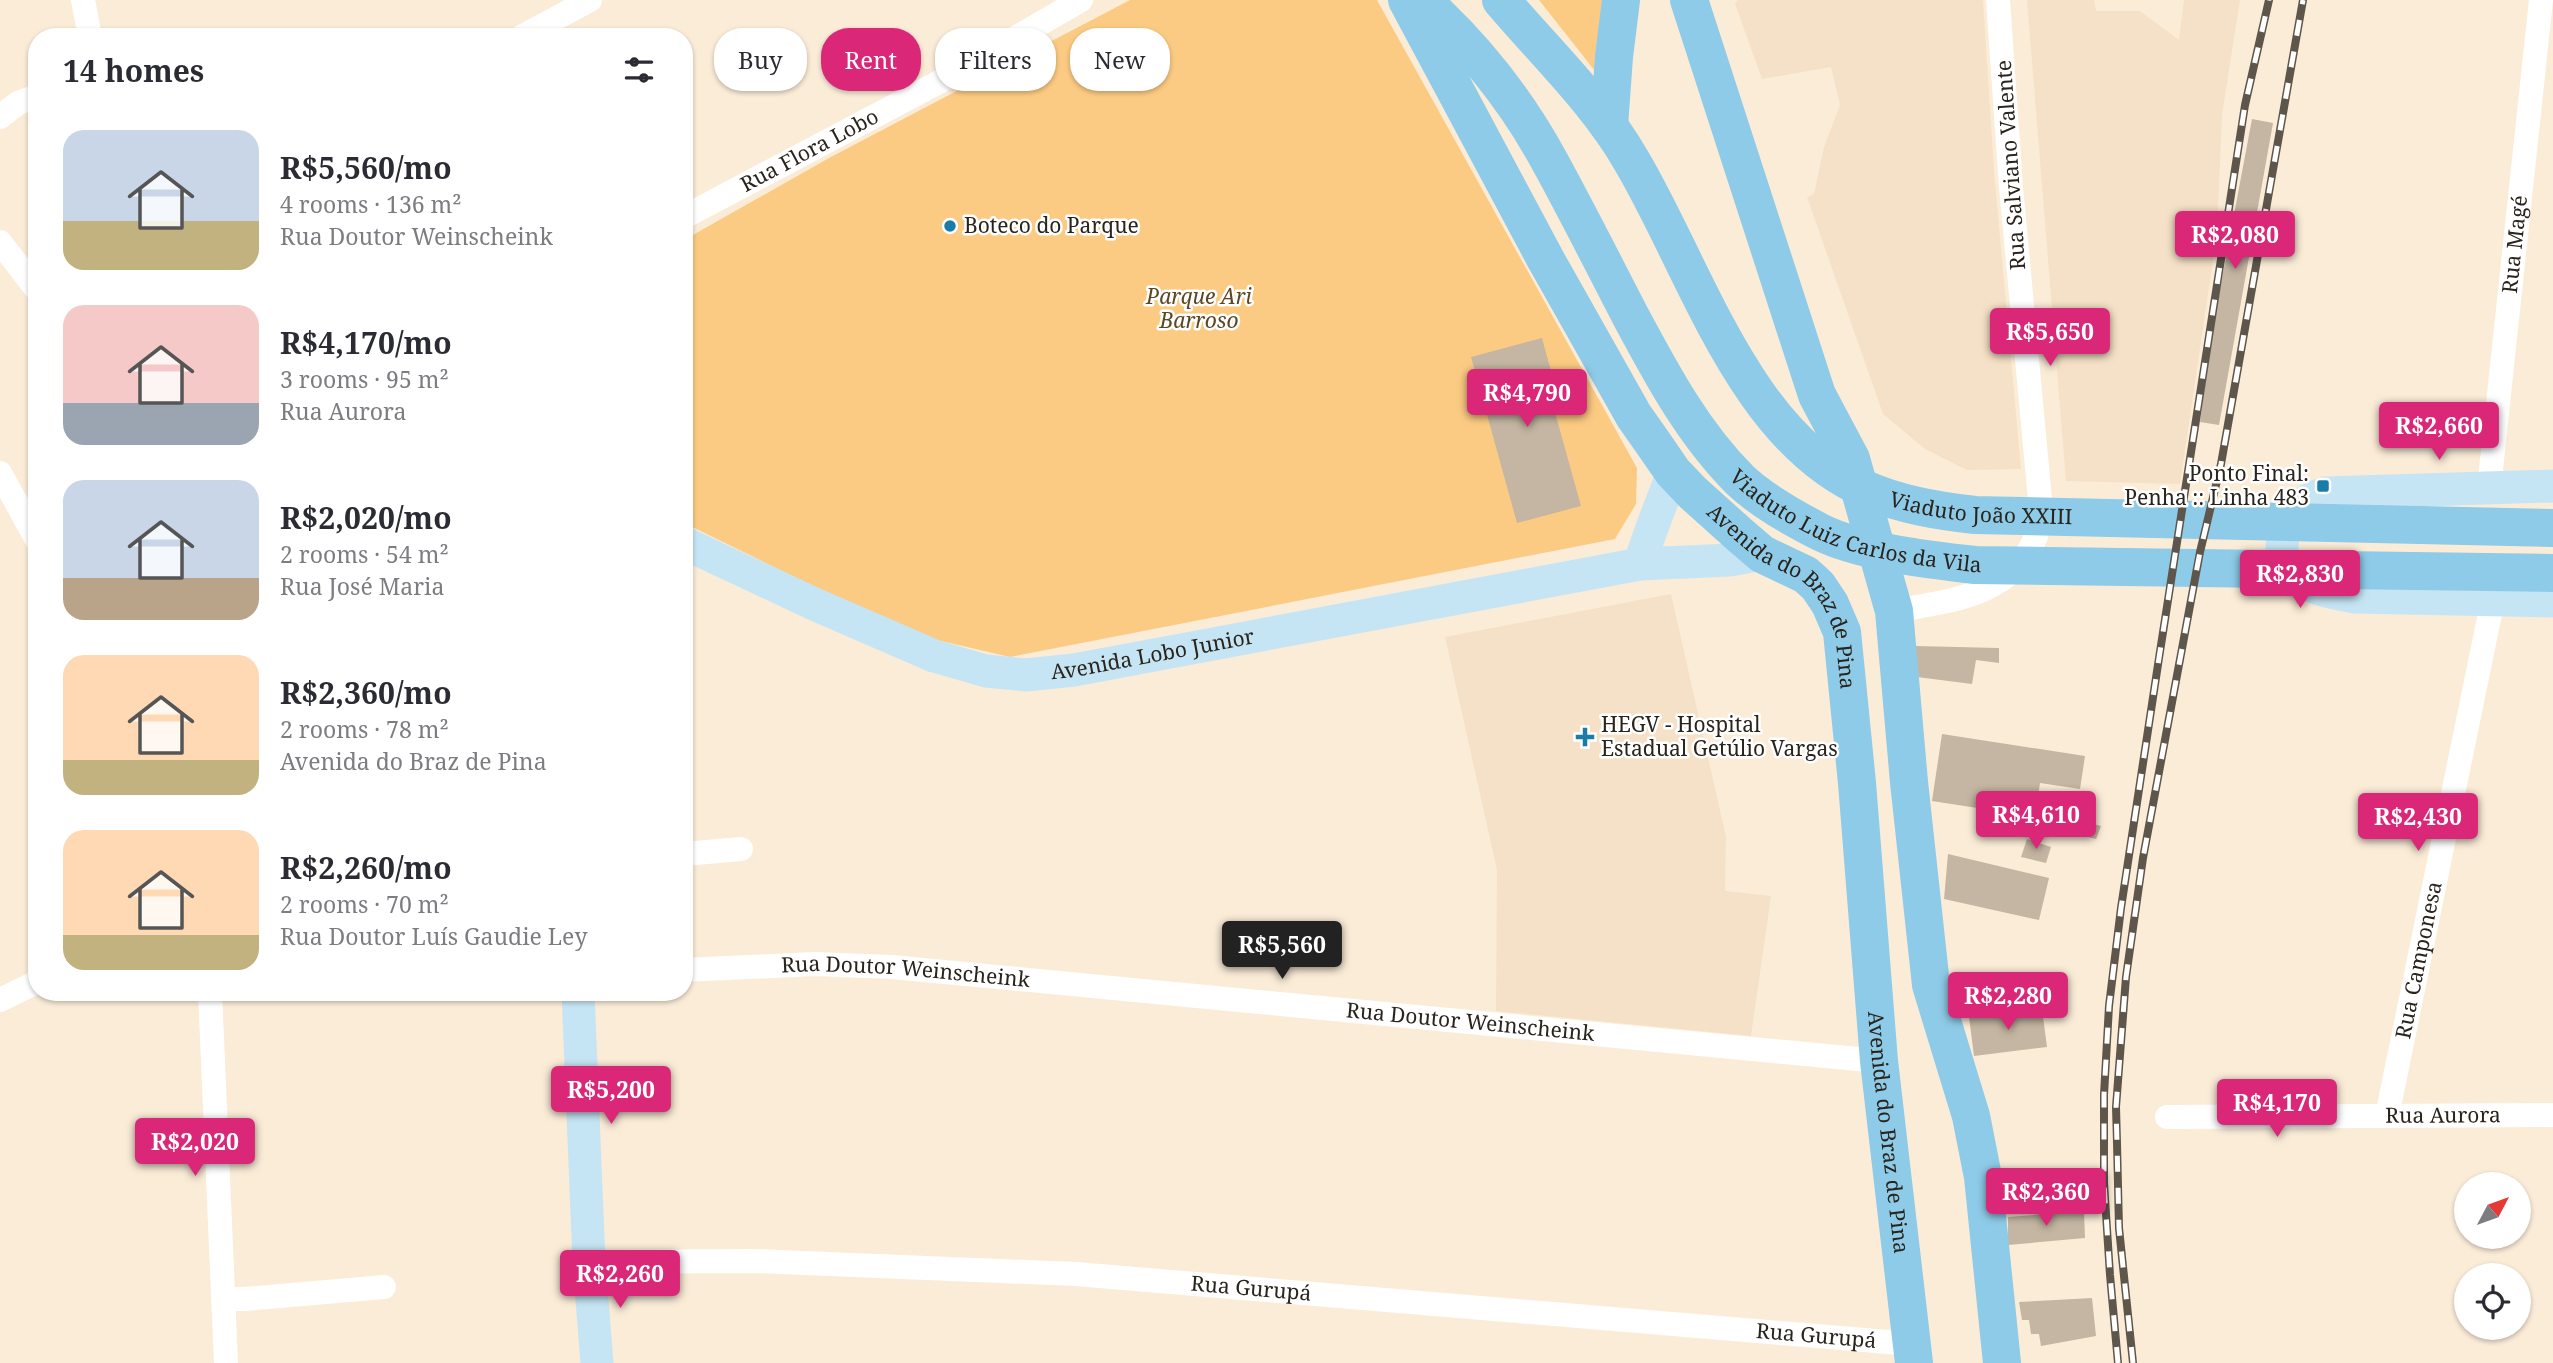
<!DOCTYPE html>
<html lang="en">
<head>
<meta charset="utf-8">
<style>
	:root { --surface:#fff; --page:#f2f2f3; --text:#2b2b33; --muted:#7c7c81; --accent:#db2777 }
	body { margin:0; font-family:"Noto Serif",serif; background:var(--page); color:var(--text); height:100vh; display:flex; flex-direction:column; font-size:26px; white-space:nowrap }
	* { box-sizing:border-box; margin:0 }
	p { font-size:23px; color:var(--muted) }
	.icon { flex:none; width:38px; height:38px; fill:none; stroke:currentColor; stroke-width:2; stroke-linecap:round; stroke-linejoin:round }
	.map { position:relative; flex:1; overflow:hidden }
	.sheet { position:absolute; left:28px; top:28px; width:665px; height:973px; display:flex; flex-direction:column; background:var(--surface); border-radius:28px; box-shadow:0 2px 5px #0004 }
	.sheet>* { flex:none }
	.banner { position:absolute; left:714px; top:28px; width:665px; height:63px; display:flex; gap:14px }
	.needle { width:46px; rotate:49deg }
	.buttons { position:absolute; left:2454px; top:1172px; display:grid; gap:14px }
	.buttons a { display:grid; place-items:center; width:77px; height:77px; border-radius:50%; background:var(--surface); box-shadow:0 2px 5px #0004; font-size:35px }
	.price { position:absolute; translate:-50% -60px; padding:0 16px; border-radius:7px; background:var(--accent); color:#fff; font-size:23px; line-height:46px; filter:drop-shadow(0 2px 4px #0008) }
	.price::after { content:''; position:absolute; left:50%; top:42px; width:21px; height:16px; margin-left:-10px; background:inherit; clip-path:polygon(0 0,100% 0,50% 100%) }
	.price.current { background:#222; color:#fff }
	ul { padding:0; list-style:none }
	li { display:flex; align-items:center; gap:21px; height:175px; padding:0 35px }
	li span { display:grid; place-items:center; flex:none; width:196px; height:140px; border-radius:21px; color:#555 }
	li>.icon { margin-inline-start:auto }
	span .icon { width:84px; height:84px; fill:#fffc; stroke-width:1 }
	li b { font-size:30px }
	h2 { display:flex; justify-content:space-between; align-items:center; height:84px; padding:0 35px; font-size:30px }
	.chip { padding:0 24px; border-radius:28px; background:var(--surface); box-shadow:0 2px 5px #0004; font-size:24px; line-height:63px }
	.chip.current { background:var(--accent); color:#fff }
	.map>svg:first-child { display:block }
	.built { fill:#f5e1c7 }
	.green { fill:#fccb83 }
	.building { fill:#c4b6a2 }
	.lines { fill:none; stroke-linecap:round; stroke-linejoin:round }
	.street { stroke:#fff; stroke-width:24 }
	.secondary { stroke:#c6e5f4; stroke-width:33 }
	.primary { stroke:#8ecbe8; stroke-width:38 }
	.rail-casing { stroke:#5e564b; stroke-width:8 }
	.rail { stroke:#fff; stroke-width:5; stroke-dasharray:16; stroke-linecap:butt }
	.poi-dot { fill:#1a7da9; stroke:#fff; stroke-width:2.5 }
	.labels { text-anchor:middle; stroke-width:5; stroke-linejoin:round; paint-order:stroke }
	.street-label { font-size:21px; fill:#29241c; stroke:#fff }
	.poi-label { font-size:21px; fill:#29241c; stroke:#fff; text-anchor:start }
	.park-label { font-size:21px; font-style:italic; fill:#5d4623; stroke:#fff }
</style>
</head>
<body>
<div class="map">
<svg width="2553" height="1363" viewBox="0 0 2553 1363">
	<rect width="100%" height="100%" fill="#fbecd8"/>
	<path class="built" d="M1738,0H1983L1994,171L2021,469L1967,470L1925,449L1883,414L1807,197L1814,194L1824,147L1840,105L1831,67L1762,79L1735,4Z
		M2027,0H2094L2096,11H2140L2179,40L2184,0H2240L2222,115L2217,233L2180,484L2066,481Z
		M1671,594L1726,837L1725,891L1771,896L1751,1036L1496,1011L1497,870L1445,637Z"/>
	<path class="green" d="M1130,0H1377L1637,468L1636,504L1615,539L1010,657L911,634L684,523V240L829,158Z
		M1539,0H1613L1599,76Z"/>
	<path class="building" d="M2252,119L2273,123L2219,425L2200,422L2211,337Z
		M1542,338L1558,397L1551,398L1581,506L1517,523L1471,357Z
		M1915,646L1999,648V663L1976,660L1972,684L1917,677Z
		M1942,734L2085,756L2080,789L2040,783L2035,817L1932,801Z
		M2058,814L2101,826L2096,839L2057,829Z
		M2027,839L2051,847L2046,863L2021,857Z
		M1948,854L2049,878L2039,920L1944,899Z
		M2042,1009L2047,1047L1974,1056L1969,1017Z
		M2084,1211L2085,1238L2008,1245V1217Z
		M2092,1298L2096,1336L2041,1346L2039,1334H2031L2029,1320H2022L2019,1302Z"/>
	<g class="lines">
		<g class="street">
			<path d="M83,0L90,37"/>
			<path d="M521,37L590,0"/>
			<path d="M0,117L18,103L37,96"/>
			<path id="s1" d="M684,217L939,82L1081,0"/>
			<path d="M0,242L37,290"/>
			<path d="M0,473L37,540"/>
			<path id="s2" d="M2489,488L2541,0"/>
			<path d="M1894,611C1949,601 2013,596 2036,536C2039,528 2040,518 2041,510L2011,187L1998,0"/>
			<path d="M684,854L741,849"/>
			<path id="s3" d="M684,970L815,964L892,967L1879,1061"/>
			<path d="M210,992L226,1363"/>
			<path d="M0,1000L37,982"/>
			<path id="s4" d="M2387,1116L2493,599"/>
			<path id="s5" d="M2167,1117L2553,1115"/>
			<path id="s6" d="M589,1262L753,1261L1076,1274L1912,1344"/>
			<path d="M224,1299H245L384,1287"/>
		</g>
		<g class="secondary">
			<path d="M2553,486L2325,493C2301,500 2287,513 2283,538C2281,549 2282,561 2289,570C2306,589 2331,593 2355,597L2553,601"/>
			<path id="s7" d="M684,543L814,604L934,656L986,671L1026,675L1074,670L1640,564L1730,560L1762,554"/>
			<path d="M1640,564C1649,532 1662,503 1673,472"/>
			<path d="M578,992L589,1262L597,1363"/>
		</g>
		<g class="primary">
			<path id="s8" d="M1407,0L1546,260L1634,416L1653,443L1673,472L1693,493L1741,536L1762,554L1806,575L1818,586L1830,604L1842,632L1857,783L1879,1061L1914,1363"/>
			<path id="s9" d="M1422,0C1473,46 1517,101 1550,162C1578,213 1604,265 1631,317C1662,375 1693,433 1740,480C1762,501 1793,518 1820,532C1860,552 1930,560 1975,565L2553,573"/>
			<path id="s10" d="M1501,0C1545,52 1597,101 1631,160C1695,267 1744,438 1867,490C1901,505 1938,511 1975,515L2553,528"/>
			<path d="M1689,0L1817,395L1851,459L1894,611L1909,782L1931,985L1971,1116L1983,1177L2002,1363"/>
			<path d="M1609,126L1614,57L1621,0"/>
		</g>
		<g class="rail-casing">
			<path id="rail" d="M2118,1363L2110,1275L2104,1183V1095L2109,1006L2121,908L2159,658L2245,105L2269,0
				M2133,1363L2119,1228L2117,1143L2116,1107L2126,977L2143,858L2200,552L2221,464L2303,0"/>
		</g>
		<use href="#rail" class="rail"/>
	</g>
	<g class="poi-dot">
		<circle cx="950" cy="226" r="7"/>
		<rect x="2316" y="479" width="14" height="14" rx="3.5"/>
		<path d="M1581.5 726.5h7v7h7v7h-7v7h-7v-7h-7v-7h7z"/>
	</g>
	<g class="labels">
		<g class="street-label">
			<text dy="7" stroke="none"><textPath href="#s1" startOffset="142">Rua Flora Lobo</textPath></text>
			<text transform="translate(2011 165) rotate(-94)" y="7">Rua Salviano Valente</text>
			<text dy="7" stroke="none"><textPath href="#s2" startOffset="245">Rua Magé</textPath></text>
			<text dy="7" stroke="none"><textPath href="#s10" startOffset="737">Viaduto João XXIII</textPath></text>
			<text dy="7" stroke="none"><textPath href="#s9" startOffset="705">Viaduto Luiz Carlos da Vila</textPath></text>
			<text dy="7" stroke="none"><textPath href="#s8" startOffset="716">Avenida do Braz de Pina</textPath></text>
			<text dy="7" stroke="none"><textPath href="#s7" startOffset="497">Avenida Lobo Junior</textPath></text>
			<text dy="7" stroke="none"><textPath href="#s4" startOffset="159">Rua Camponesa</textPath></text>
			<text dy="7" stroke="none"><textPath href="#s3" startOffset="222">Rua Doutor Weinscheink</textPath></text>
			<text dy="7" stroke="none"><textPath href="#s3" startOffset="789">Rua Doutor Weinscheink</textPath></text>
			<text dy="7" stroke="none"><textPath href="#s5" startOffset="276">Rua Aurora</textPath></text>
			<text dy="7" stroke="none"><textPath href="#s8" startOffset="1283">Avenida do Braz de Pina</textPath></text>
			<text dy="7" stroke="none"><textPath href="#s6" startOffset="663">Rua Gurupá</textPath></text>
			<text dy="7" stroke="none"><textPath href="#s6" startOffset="1230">Rua Gurupá</textPath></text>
		</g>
		<g class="poi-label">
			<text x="964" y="233">Boteco do Parque</text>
			<text x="2309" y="481" text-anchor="end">Ponto Final:<tspan x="2309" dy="24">Penha :: Linha 483</tspan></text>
			<text x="1601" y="732">HEGV - Hospital<tspan x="1601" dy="24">Estadual Getúlio Vargas</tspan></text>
		</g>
		<g class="park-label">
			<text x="1199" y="304">Parque Ari<tspan x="1199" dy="24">Barroso</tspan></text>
		</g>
	</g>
</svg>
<div class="buttons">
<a><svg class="needle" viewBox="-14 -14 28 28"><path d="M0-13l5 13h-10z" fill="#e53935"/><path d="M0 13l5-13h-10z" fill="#7c7c81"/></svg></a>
<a><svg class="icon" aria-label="locate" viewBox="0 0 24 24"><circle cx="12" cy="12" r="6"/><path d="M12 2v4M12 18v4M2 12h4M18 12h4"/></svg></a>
</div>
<b class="price" style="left:2235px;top:271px">R$2,080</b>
<b class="price" style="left:2050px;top:368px">R$5,650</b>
<b class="price" style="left:1527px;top:429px">R$4,790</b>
<b class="price" style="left:2439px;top:462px">R$2,660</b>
<b class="price" style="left:2300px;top:610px">R$2,830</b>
<b class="price" style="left:2036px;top:851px">R$4,610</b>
<b class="price" style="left:2418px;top:853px">R$2,430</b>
<b class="price current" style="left:1282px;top:981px">R$5,560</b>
<b class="price" style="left:2008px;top:1032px">R$2,280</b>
<b class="price" style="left:611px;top:1126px">R$5,200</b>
<b class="price" style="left:2277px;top:1139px">R$4,170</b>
<b class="price" style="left:195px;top:1178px">R$2,020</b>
<b class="price" style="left:2046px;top:1228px">R$2,360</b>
<b class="price" style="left:620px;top:1310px">R$2,260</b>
<div class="banner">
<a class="chip">Buy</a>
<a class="chip current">Rent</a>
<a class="chip">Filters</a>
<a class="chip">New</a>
</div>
<section class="sheet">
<h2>14 homes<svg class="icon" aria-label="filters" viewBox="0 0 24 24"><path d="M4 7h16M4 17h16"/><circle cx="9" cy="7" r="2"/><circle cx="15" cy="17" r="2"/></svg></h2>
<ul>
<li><span style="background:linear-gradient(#c9d6e8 65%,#c2b280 0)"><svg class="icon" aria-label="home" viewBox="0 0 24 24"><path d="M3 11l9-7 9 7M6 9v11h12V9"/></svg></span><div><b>R$5,560/mo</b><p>4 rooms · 136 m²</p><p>Rua Doutor Weinscheink</p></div></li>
<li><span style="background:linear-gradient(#f6c9c9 70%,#9aa5b1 0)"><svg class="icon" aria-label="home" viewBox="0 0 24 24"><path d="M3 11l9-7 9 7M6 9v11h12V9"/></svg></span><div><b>R$4,170/mo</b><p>3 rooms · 95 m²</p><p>Rua Aurora</p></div></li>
<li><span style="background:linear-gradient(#c9d6e8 70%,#b9a48a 0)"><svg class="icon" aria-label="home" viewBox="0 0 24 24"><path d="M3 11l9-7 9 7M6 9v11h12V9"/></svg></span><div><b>R$2,020/mo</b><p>2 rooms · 54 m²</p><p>Rua José Maria</p></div></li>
<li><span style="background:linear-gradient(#ffd9b3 75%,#c2b280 0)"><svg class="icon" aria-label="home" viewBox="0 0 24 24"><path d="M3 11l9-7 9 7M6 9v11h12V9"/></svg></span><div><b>R$2,360/mo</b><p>2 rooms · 78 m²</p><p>Avenida do Braz de Pina</p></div></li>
<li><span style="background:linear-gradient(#ffd9b3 75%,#c2b280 0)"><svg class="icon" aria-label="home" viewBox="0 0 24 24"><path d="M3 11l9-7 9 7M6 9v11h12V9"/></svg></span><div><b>R$2,260/mo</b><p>2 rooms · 70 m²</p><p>Rua Doutor Luís Gaudie Ley</p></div></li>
</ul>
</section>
</div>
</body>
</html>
